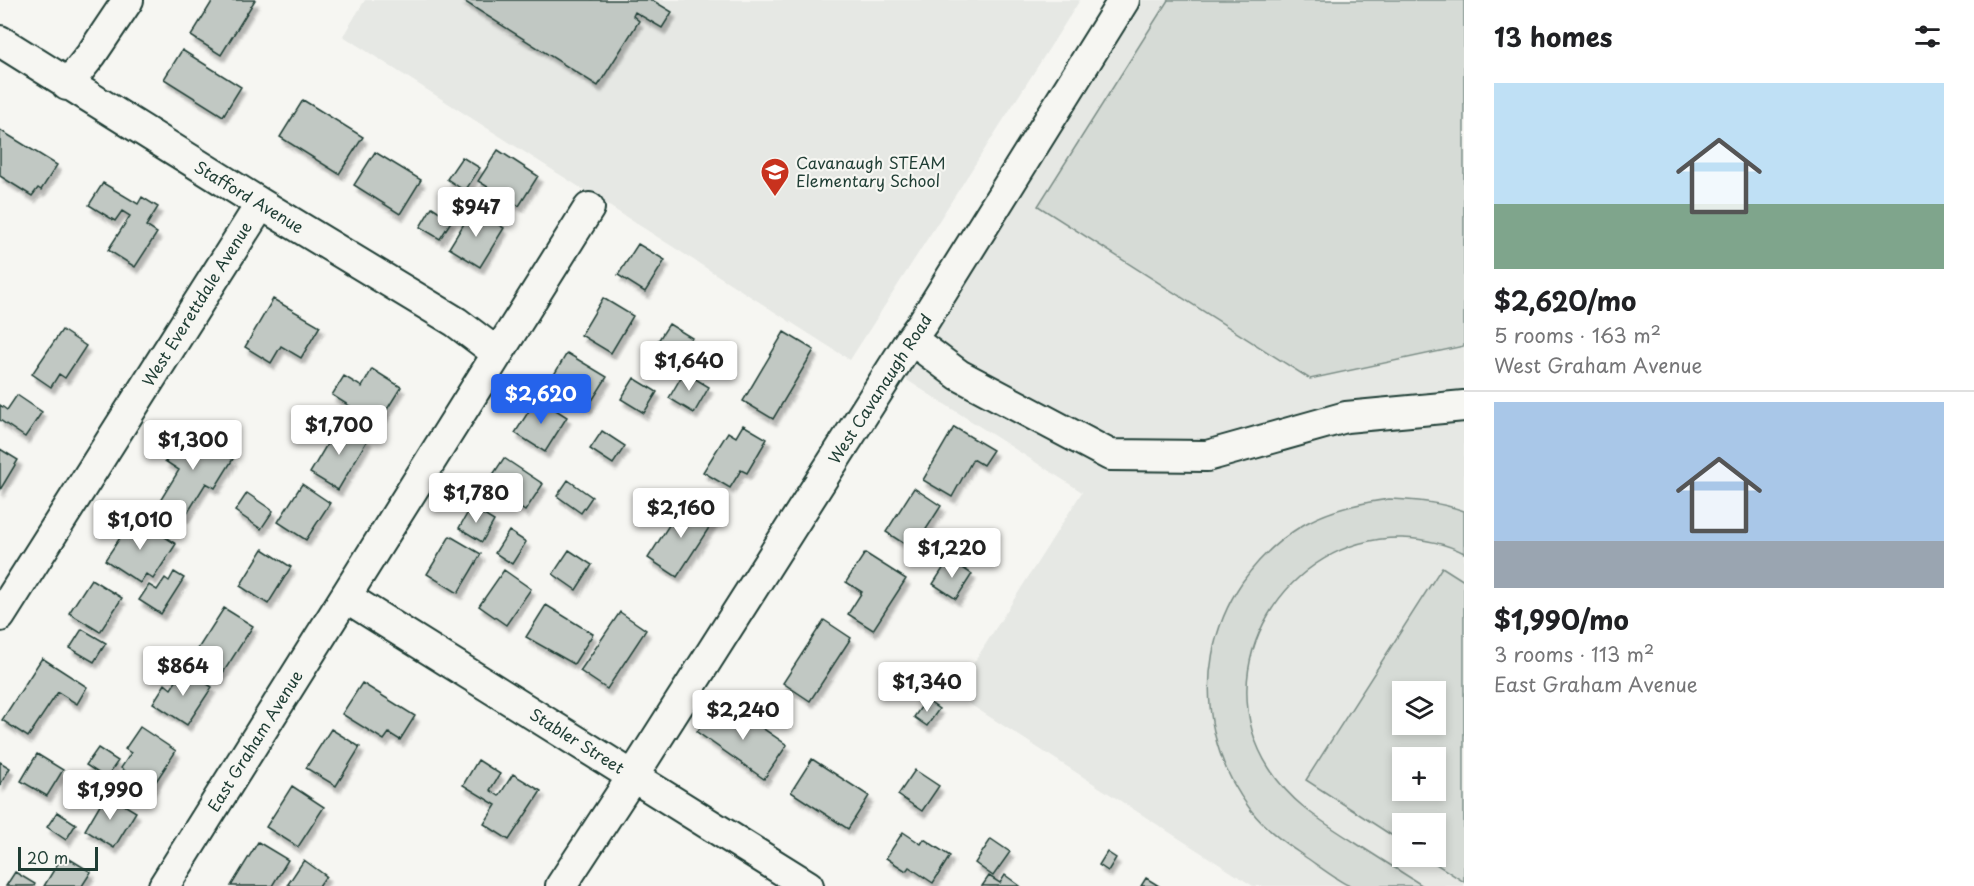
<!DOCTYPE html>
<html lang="en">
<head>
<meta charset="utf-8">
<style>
	:root { --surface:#fff; --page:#f6f6f6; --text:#202124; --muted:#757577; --line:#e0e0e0; --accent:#2563eb }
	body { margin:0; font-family:"Playpen Sans",sans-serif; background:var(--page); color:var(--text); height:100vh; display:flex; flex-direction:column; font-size:22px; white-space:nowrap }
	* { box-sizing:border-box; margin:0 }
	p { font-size:20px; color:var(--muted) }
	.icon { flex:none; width:33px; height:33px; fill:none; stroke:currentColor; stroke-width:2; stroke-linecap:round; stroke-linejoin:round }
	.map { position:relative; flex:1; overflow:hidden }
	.details { display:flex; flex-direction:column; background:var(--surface); width:510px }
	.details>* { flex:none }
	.controls { position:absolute; left:1392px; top:681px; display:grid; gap:12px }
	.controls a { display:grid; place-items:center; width:54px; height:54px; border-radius:0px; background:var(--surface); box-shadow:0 3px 9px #0003; font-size:30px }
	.scale { position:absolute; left:18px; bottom:15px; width:80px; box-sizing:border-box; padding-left:6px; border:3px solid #1f3d34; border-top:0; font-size:16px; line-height:21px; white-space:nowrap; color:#1f3d34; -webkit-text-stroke:4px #f6f6f2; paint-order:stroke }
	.price { position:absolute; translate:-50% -51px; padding:0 14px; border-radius:6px; background:#fff; color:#222; font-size:20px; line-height:39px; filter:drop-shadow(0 2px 3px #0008) }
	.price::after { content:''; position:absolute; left:50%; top:36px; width:18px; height:14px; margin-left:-9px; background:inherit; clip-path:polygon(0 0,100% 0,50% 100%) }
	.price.selected { background:var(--accent); color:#fff }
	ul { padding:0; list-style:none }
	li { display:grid; align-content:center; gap:12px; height:318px; padding:0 30px }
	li+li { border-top:2px solid var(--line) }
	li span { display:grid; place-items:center; height:186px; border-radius:0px; color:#555 }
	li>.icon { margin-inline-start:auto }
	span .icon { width:108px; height:108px; fill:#fffc; stroke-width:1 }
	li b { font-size:26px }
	h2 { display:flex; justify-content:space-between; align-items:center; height:72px; padding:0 30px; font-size:26px }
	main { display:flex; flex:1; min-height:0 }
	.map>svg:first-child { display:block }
	.built { fill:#e6e8e4; fill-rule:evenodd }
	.green { fill:#d6dbd6; stroke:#7a8c85; stroke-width:1.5; fill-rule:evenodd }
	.building { fill:#c1c8c3; stroke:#1f3d34; stroke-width:1.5; filter:url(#shadow) }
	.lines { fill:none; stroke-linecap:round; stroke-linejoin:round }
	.minor-casing { stroke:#1f3d34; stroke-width:34 }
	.minor { stroke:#f6f6f2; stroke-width:30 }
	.labels { text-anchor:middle; stroke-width:4.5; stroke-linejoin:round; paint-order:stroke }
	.poi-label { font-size:16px; fill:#1f3d34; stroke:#f6f6f2; text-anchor:start }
	.street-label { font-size:16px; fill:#1f3d34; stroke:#f6f6f2 }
</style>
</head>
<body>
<main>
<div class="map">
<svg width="1464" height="886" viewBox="0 0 1464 886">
	<defs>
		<filter id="shadow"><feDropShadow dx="3.5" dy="6" stdDeviation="1.5" flood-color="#0004"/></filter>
	</defs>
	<rect width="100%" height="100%" fill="#f6f6f2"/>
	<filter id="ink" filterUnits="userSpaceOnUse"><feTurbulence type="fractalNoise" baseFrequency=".0167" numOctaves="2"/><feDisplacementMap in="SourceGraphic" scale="12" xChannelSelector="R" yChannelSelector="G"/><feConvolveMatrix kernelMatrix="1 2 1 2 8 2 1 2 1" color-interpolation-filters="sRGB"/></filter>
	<g filter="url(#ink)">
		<path class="built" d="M365,0H1080L850,360L343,36Z
			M1137,0H1464V886H1253L954,694L1082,492L899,375ZM1402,692H1436V724H1402ZM1402,758H1436V790H1402ZM1402,824H1436V856H1402Z"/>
		<path class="green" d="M1168,0H1464V346L1310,379L1038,206Z
			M1389,499C1415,500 1439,502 1464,511V553C1445,543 1423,539 1402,538C1286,536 1206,668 1269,768C1290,802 1321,821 1354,842C1377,857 1400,871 1423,886C1405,886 1387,886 1368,886C1363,886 1355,886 1350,886C1339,882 1316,864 1304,856C1284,843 1264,828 1250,809C1180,716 1202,586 1303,525C1329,510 1359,503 1389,499Z
			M1442,567L1464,581V882L1425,857L1436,856V824H1402V842L1306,780ZM1402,692H1436V724H1402ZM1402,758H1436V790H1402Z"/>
		<path class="building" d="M213,0H255L221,55L191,36Z
			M462,0H652L672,12L662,28L635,12L633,16L639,21L598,86Z
			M182,50L241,87L223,116L164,79Z
			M303,100L363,137L339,174L280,137Z
			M0,130L57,165L41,190L38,188L32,196L0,176Z
			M498,150L538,176L519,206L478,181Z
			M375,152L421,180L400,214L354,185Z
			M462,157L480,168L465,191L447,179Z
			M103,183L138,204L142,197L158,207L146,226L157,233L135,267L108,250L130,216L122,211L115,221L89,205Z
			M432,207L452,220L440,239L420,227Z
			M473,209L504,228L480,267L449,248Z
			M638,244L665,260L645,292L618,275Z
			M603,298L633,316L611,353L581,335Z
			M273,299L320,326L301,358L281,346L271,363L245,347Z
			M669,324L692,338L679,359L656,344Z
			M62,330L86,346L65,378L59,374L51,387L32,374Z
			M784,332L814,350L773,419L743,401Z
			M567,353L607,377L588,407L549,383Z
			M372,369L401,387L378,424L332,395L344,376L362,387Z
			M684,372L709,387L694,413L669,398Z
			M634,378L657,392L644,413L621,399Z
			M17,395L42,412L25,437L0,420V405L7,410Z
			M537,398L567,417L545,452L515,433Z
			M340,422L368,439L338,490L310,473Z
			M743,425L767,439L747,473L741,470L730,488L703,472L728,432L736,437Z
			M954,427L993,450L983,465L973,459L952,497L923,480Z
			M184,429L233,459L215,488L206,483L185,517L160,501L179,470L165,461Z
			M602,431L625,446L613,464L590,449Z
			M0,449L18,460L0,490Z
			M504,458L543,484L525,511L486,485Z
			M568,480L592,497L581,513L557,496Z
			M302,484L330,503L306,540L278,522Z
			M914,488L941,506L923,534L933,540L923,556L886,532Z
			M247,493L273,511L261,529L235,511Z
			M685,500L714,520L677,577L648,558Z
			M471,507L494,521L482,542L459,528Z
			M134,517L176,544L153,579L146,574L140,583L105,560Z
			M509,531L526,542L512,564L495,553Z
			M450,536L481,554L458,593L427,574Z
			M263,549L291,567L268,604L240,586Z
			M569,550L592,565L576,590L553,574Z
			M865,553L906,579L873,630L848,614L862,592L846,582Z
			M949,559L972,574L956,599L933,584Z
			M504,570L531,589L506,625L479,606Z
			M174,572L184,578L161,614L139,600L149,585L157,590L165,578L169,581Z
			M91,579L122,598L100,632L69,613Z
			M546,605L593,634L574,664L526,637Z
			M224,608L253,626L219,679L190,661Z
			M620,612L646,630L607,689L580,671Z
			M824,620L851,638L810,701L783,683Z
			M82,629L106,643L94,662L70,648Z
			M42,658L87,687L77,704L58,692L28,737L2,720Z
			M184,669L212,687L187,725L153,703L165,684L171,689Z
			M362,683L415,716L400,740L389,733L384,740L342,714Z
			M926,700L939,709L927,726L914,717Z
			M717,703L734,713L729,720L738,726L745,716L787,745L764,779L697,732Z
			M140,727L176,751L151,789L121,768L131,753L125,749Z
			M331,729L360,747L336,786L306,768Z
			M98,748L118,761L106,778L86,765Z
			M37,754L63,770L47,796L21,781Z
			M812,759L869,796L848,829L791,792Z
			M478,760L500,774L490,790L499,796L513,774L541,791L509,840L484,824L496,805L463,785Z
			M0,762L10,768L0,785Z
			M915,770L939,786L922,811L898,795Z
			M292,786L324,807L298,847L266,827Z
			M106,794L136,812L114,848L85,830Z
			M57,812L76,824L66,840L47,827Z
			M903,832L921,844L924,839L950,856L933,883L909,867L906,871L886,858Z
			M991,839L1010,852L993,876L975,863Z
			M258,842L288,860L272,886H231Z
			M1107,852L1116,858L1108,871L1099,865Z
			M63,855L91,872L82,886H44Z
			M304,860L326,876L319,886H291L288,884Z
			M15,872L35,884L34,886H6Z
			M1005,875L1020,886H982L989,876L1000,883Z
			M1146,878L1159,886H1141Z"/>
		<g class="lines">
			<g class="minor-casing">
				<path id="minor" d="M0,41L261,204L456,322L497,353
					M67,85L91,55L128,0
					M911,339L959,375L1110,455L1207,456L1346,417L1464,406
					M346,597L808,886
					M0,616L261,204
					M164,886L589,208
					M561,886L633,776L911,339L924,321L1124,0"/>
			</g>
			<use href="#minor" class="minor"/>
		</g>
	</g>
	<defs>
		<g id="school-pin" transform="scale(1.5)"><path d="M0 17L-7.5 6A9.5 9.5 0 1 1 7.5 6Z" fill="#c8321e" stroke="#f6f6f2"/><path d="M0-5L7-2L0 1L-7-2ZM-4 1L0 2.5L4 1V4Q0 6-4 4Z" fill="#fff"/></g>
	</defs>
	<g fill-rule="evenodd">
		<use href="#school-pin" x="775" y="172"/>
	</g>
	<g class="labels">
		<g class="poi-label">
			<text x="796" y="169">Cavanaugh STEAM<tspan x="796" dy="18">Elementary School</tspan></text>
		</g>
		<g class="street-label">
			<text transform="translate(249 197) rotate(31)" y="6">Stafford Avenue</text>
			<text transform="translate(197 304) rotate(-58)" y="6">West Everettdale Avenue</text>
			<text transform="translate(880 389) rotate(-57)" y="6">West Cavanaugh Road</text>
			<text transform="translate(255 741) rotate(-58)" y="6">East Graham Avenue</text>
			<text transform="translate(577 741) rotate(32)" y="6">Stabler Street</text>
		</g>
	</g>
</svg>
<div class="controls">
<a><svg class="icon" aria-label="layers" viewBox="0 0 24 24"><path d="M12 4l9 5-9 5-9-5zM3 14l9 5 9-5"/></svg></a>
<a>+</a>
<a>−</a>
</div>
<div class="scale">20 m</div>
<b class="price" style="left:476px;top:238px">$947</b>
<b class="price" style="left:689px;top:392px">$1,640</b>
<b class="price selected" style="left:541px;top:425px">$2,620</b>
<b class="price" style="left:339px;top:456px">$1,700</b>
<b class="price" style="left:193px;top:471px">$1,300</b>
<b class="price" style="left:476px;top:524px">$1,780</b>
<b class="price" style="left:681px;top:539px">$2,160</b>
<b class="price" style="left:140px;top:551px">$1,010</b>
<b class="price" style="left:952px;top:579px">$1,220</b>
<b class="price" style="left:183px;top:697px">$864</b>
<b class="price" style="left:927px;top:713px">$1,340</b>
<b class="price" style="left:743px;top:741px">$2,240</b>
<b class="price" style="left:110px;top:821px">$1,990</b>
</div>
<section class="details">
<h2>13 homes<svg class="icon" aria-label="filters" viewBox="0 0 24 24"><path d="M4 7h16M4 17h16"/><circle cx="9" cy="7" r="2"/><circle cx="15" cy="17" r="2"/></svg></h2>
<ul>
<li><span style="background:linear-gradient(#bfe0f5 65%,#7fa58c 0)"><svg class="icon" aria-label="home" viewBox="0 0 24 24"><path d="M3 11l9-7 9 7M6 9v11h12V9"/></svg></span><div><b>$2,620/mo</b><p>5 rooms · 163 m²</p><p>West Graham Avenue</p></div></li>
<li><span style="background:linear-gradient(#a9c7e8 75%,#9aa5b1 0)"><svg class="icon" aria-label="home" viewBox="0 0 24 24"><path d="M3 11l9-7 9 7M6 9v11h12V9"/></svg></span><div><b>$1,990/mo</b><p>3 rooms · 113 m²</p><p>East Graham Avenue</p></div></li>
</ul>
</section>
</main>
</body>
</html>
